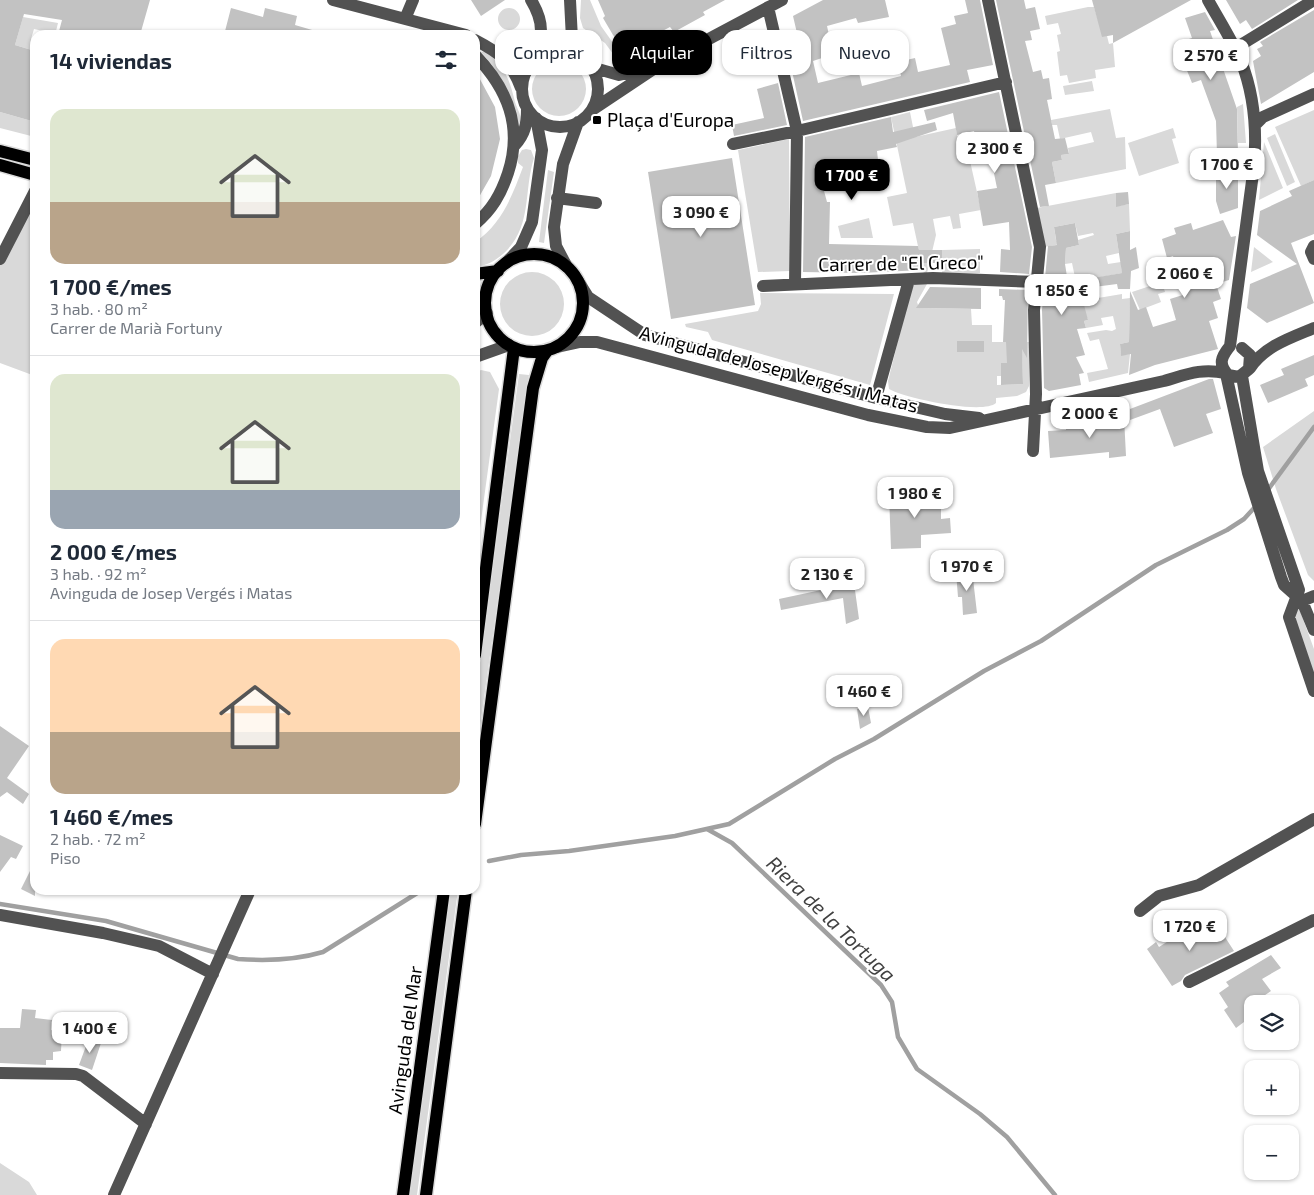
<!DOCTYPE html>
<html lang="es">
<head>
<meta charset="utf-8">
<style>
	:root { --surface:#fff; --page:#f2f2f3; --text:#1f2937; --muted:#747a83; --line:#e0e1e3; --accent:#000 }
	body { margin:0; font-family:"Exo 2",sans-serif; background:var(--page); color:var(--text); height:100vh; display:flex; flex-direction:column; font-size:19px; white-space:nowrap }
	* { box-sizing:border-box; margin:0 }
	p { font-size:16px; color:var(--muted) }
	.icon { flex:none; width:28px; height:28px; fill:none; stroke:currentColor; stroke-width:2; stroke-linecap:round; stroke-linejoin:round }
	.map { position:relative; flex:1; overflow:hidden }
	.details { position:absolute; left:30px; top:30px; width:450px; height:865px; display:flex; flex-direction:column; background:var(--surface); border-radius:15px; box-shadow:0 1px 4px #0004 }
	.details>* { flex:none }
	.hud { position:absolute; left:495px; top:30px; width:475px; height:45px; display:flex; gap:10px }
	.tools { position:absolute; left:1244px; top:995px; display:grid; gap:10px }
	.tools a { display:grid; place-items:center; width:55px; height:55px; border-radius:10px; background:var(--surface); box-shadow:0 1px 4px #0004; font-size:25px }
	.price { position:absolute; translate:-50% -42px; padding:0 11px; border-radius:10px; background:#fff; color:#222; font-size:16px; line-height:32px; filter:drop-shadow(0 1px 2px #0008) }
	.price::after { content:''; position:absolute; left:50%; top:30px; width:15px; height:11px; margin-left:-8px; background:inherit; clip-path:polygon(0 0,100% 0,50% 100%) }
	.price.on { background:var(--accent); color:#fff }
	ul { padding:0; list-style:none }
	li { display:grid; align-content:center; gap:10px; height:265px; padding:0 20px }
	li+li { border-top:1px solid var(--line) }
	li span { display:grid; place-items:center; height:155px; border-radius:15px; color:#555 }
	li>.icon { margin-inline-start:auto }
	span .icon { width:90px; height:90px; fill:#fffc; stroke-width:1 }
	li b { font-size:21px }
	h2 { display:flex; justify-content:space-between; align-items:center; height:60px; padding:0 20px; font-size:21px }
	.chip { padding:0 18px; border-radius:15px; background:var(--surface); box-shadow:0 1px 4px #0004; font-size:18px; line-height:45px }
	.chip.on { background:var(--accent); color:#fff }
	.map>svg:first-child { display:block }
	.green { fill:#d9d9d9; fill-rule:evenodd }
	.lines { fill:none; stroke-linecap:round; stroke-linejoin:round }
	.stream { stroke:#a0a0a0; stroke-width:4.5 }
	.building { fill:#c2c2c2 }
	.major-casing { stroke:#dbdbdb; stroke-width:15 }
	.minor { stroke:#525252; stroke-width:12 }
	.major { stroke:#000; stroke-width:12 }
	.poi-dot { fill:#000; stroke:#fff; stroke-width:2 }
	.labels { text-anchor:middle; stroke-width:4; stroke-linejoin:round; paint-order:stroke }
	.poi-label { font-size:19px; fill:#000; stroke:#fff; text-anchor:start }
	.street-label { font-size:19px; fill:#000; stroke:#fff }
	.water-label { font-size:20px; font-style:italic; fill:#414141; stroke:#fff }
</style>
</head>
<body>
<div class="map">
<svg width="1314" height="1195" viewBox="0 0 1314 1195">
	<rect width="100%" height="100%" fill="#fff"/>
	<path class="green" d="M581,0H590L601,26L618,50L620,59L616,58L605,43L583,28L580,18Z
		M1088,7H1094L1100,27L1107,36L1109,44L1113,43L1115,67L1095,70L1096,78L1069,83L1067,75L1060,76L1057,52L1060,51L1057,35L1061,34L1058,23L1047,25L1045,16Z
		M498 19a11 11 0 1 1 22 0a11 11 0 1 1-22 0Z
		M23,17L58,23L55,35H42L43,31L34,29L31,39L35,40V51L15,45Z
		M486,51C506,69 509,78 515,102C519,114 524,117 517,128C510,95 504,77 481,52Z
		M532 89a27 27 0 1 1 54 0a27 27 0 1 1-54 0Z
		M1092,81L1094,91L1065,95L1063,86Z
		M1243,104L1246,143H1238L1237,107Z
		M1110,109L1116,138L1125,137L1126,169L1056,183L1052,162L1062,160L1061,155L1069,154L1068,148L1094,142L1091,132L1060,139L1057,125H1052L1051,120Z
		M1314,110V180L1301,186L1275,127Z
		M0,112L35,122V137L0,128Z
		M910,112L915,137L956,128L958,141L969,139L971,151L968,152L981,210L959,214L961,228L953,229L950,216L933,219L936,235L927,273L924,274L913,223L893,226L887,197L907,193L891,117Z
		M1173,128L1176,138L1172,139L1179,163L1139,176L1128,143Z
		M1275,134L1295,182L1287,186L1267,138Z
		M789,139L790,271L758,272L738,150Z
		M1264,142L1283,188L1259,200Z
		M526,149L531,150L534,158C523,192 533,227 503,254C495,261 486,266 475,267V242C502,224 512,196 523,167L518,163L517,158L522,150Z
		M548,170L554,172L544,243L539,242Z
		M1116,193L1117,206L1129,204L1130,231L1116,234L1119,253L1106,256L1108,264L1121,262L1122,273L1076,282L1072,263L1065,264L1066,248L1079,245L1078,240L1094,235L1093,233L1078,236L1075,223L1054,227L1056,240L1061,244L1044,247L1037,208Z
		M35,195V376L0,363V264Z
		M869,218L873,238H841L838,226Z
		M1254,247L1273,262L1251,272Z
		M980,249V273L942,274V250Z
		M500 304a32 32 0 1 1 64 0a32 32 0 1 1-64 0Z
		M1162,282L1165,292L1158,294L1161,302L1140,310L1132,292Z
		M915,284H927L917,302L919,308L971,309L972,325H992V342H1029V386L1026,392L1017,396L996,398V403C983,415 904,398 889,389L888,381L911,289ZM957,341L984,342V352H957ZM1007,355H1022L1023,384L997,385V376H1001V363H1007Z
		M760,293L894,294L870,385L712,340L708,332L686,327L685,324L758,311L761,304Z
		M1122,294V299L1130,298L1129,342L1120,344L1121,355L1130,354L1128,373L1089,382L1087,373L1108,369L1099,339L1090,341L1087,333L1106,330L1112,331L1116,329L1113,316L1101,318L1103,325L1086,328L1084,321L1088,320L1080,301Z
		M481,370L490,372L499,389L477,550H475V373Z
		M519,374L529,375L475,763V700Z
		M1314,411V581L1308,575L1276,489L1263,447Z
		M1299,608L1314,649V681L1295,627V611Z
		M449,890H458L417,1195H408Z
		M0,1163L29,1182L37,1195H0Z"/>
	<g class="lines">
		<path class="stream" d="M1267,491L1314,427
			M707,829L732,843L881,985L892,1002L898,1037L917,1069L980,1114L1007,1137L1055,1195
			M489,861L521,855L569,851L675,836L729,824L835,759L874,739L984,671L1041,641L1156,565L1227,530L1244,519L1255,507
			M0,904L106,921L238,959C265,961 296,960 323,952L422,890"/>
	</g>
	<path class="building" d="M0,0H150L140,35H58L62,20L24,14L15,45L35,51V122L0,112Z
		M471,0H505L481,16Z
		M598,0H725L703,12L705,15L674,32L670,27L628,49L623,39L618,41L613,35L603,18L605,16Z
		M823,0H885L889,17L858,23L856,18L827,26L832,49L821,52L822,58L813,61L818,83L859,73L862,86L901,76L898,62L915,58L918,72L950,65L941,28L956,24L954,16L968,13L965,0H980L993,65L967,70L970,82L803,121L790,62L803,59L793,16Z
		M996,0H1024L1026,9L1035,7L1040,29L1030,31L1032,40L1025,41L1033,72L1041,70L1043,79L1049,78L1052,99L1047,100L1055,139L1065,138L1069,154L1061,155L1062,160L1052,162L1056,183L1045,185L1049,206L1040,207Z
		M1092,0H1191L1113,43V35L1102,37Z
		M1226,0H1298L1252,29L1246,20L1240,24Z
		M231,8L263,17L265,8L297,16L295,25L319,32V35H224Z
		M1314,10V72L1261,104L1253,61L1261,56L1257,49L1263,46L1260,42Z
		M1205,12L1215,30L1210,31L1237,109L1238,155H1217L1216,121L1201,80L1192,83L1176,43L1192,38L1185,18Z
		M765,31L771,60L741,68L736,46Z
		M475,70L495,107L500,139L491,176L475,204Z
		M778,83L787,125L734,136L732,125L764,118L757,89Z
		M999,92L1032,247L1029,274L1000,272L1001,249L1010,250L1009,222L983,226L977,191L997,188L991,159L985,160V156L980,157L974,131L957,135L953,113L927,121L924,110Z
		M891,117L893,132L935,122L937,130L896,144L897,147L877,151L878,160L827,170L828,176H820L827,202H830L829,244L918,246L919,250H942V263H921L923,270L860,273L803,272L805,137Z
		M732,158L755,305L671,319L648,172Z
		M1238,167V208L1220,214L1216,201V174Z
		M1314,180V234L1291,243L1314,303L1267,323L1247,308L1250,284L1297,264L1257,235L1260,211L1292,196L1289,191Z
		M1128,192L1129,204L1116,207V193Z
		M1223,220L1231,237L1236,236L1229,280L1216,284L1221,299L1213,302L1218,318L1209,321L1218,349L1155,365L1129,375L1131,354L1121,356L1120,344L1129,342L1130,291L1138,310L1146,307L1153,327L1176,320L1170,299L1186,294L1173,256L1167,258L1162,239L1176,234L1174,228L1191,223L1193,230Z
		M1075,223L1079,245L1066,248L1065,264L1068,283L1083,281L1085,300L1083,301L1088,320L1084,321L1086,328L1077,329L1085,355L1076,357L1084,373L1079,374L1081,385L1049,391L1044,388L1042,310L1048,246L1057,245L1054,227Z
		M1130,231V250L1136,247L1139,268L1131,271L1130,289H1118L1117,284L1094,287L1093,278L1122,273L1116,234Z
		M930,287L981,288V309L916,308Z
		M999,289L1028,290L1027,358L1022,349L1023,384L1001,385V363H1007L1006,342H1003L1005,300H1003L1002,296H999Z
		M957,341H984V352H957Z
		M1314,355V375L1305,379L1308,386L1268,403L1260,385L1284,375L1281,369Z
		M1209,379H1213L1221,409L1206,414L1213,433L1174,447L1160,409L1130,420V409Z
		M1124,417L1126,456L1109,458V452L1050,458L1048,431L1066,430V425L1107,422V418Z
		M941,493V519L950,518L951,533L921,535V548L891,549L889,494Z
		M972,570L977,613L963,615L962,597H958L956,572Z
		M854,583L859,619L846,624L843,598L781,610L779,599Z
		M868,707L871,723L860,729L857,709Z
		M0,726L29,746L7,778L29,794L23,804L7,792L0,797Z
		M0,835L23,846L16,859L11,857L0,872Z
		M35,861V896L21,889Z
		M1214,920L1234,951L1185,975L1181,981L1172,986L1147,949L1156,942L1159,947L1184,931L1189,939Z
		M1271,955L1281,968L1262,979L1271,991L1252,1004V1016L1236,1028L1224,1010L1228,1007L1219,993L1229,986L1226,982Z
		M22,1009L36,1010L35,1018L52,1020L51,1030L62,1032L61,1051L53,1052V1060H46V1065L0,1063V1028H20Z
		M89,1038L101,1043L92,1070L79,1065Z"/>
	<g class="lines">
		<g class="major-casing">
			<path id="major" d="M0,151L35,160
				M0,165L35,175
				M485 303a49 49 0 1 1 98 0a49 49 0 1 1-98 0Z
				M475,274L498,271
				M475,655L514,348
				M475,824L533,388L542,358L547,351
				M403,1195L444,890
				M426,1195L466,890"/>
		</g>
		<path class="minor" d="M333,0L466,35
			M531,0C546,25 542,37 532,63
			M570,0L572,39L580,57
			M988,0L1040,247L1034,310L1036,394L1033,451
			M1208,0C1219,20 1232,40 1241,61C1254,94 1257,131 1254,166L1230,346C1221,357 1218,364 1228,375L1239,377L1249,369L1250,355L1242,348
			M768,7L797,131L795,284
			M405,19L413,0
			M475,40C500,53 511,61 521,88
			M1234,49L1314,0
			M522 89a38 38 0 1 1 76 0a38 38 0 1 1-76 0Z
			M475,55C508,89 523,127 508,173C501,194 492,210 475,224
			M591,67L619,75L646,69
			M592,110L658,66L782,0
			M1255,125L1263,117L1314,94
			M733,144L797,131L1006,82
			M515,145C525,134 527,124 527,109
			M557,198L596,203
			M1314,246L1311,252L1314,259
			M0,259L35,191
			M506,263L521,247L532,222L542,150L536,118
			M567,267L556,246L554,227L563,164L578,122
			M578,281L588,297L645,335L876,398L945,414L979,418
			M763,286L933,278L1037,282
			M475,323L487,313
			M557,347L580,342H597L868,415L927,427L950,428L1164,381C1188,374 1201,368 1226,373
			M475,357L509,345
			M1250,368C1265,346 1290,338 1314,328
			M1226,374L1248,473L1281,577L1284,585L1302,601L1314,630
			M1242,376L1258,471L1299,590L1289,617L1314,691
			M876,398L909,280
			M1302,601L1314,596
			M1140,911L1159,896L1199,885L1314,819
			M0,915L103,933L159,946L213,974
			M1189,982L1314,920
			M0,1073L76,1074L83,1076L146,1124
			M114,1195L250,890"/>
		<use href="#major" class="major"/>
	</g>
	<rect class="poi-dot" x="592" y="115" width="10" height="10" rx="2.5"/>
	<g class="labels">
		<g class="poi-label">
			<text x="607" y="127">Plaça d'Europa</text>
		</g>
		<g class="street-label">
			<text transform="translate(901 263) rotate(-1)" y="7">Carrer de "El Greco"</text>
			<text transform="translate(779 369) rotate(15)" y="7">Avinguda de Josep Vergés i Matas</text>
			<text transform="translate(405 1040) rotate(-82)" y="7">Avinguda del Mar</text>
		</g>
		<g class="water-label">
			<text transform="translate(831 919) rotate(44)" y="7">Riera de la Tortuga</text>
		</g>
	</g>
</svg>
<div class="tools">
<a><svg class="icon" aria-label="layers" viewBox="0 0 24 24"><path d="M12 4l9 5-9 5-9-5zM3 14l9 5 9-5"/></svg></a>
<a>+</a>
<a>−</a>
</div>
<b class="price" style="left:1211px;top:81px">2 570 €</b>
<b class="price" style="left:995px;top:174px">2 300 €</b>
<b class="price" style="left:1227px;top:190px">1 700 €</b>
<b class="price on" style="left:852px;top:201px">1 700 €</b>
<b class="price" style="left:701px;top:238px">3 090 €</b>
<b class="price" style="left:1185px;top:299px">2 060 €</b>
<b class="price" style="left:1062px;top:316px">1 850 €</b>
<b class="price" style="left:1090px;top:439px">2 000 €</b>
<b class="price" style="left:915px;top:519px">1 980 €</b>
<b class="price" style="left:967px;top:592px">1 970 €</b>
<b class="price" style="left:827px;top:600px">2 130 €</b>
<b class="price" style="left:864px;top:717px">1 460 €</b>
<b class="price" style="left:1190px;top:952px">1 720 €</b>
<b class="price" style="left:90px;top:1054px">1 400 €</b>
<div class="hud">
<a class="chip">Comprar</a>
<a class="chip on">Alquilar</a>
<a class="chip">Filtros</a>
<a class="chip">Nuevo</a>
</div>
<section class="details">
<h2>14 viviendas<svg class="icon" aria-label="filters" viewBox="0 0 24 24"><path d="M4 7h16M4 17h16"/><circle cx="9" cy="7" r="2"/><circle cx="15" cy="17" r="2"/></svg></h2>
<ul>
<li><span style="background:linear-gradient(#dfe7d0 60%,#b9a48a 0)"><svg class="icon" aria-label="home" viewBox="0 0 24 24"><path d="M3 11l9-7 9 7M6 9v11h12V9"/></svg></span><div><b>1 700 €/mes</b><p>3 hab. · 80 m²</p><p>Carrer de Marià Fortuny</p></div></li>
<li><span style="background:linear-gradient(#dfe7d0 75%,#9aa5b1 0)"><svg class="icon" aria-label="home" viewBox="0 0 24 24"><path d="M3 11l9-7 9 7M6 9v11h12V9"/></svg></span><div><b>2 000 €/mes</b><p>3 hab. · 92 m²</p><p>Avinguda de Josep Vergés i Matas</p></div></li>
<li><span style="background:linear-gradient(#ffd9b3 60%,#b9a48a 0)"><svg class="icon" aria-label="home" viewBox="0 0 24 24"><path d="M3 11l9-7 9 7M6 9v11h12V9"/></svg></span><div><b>1 460 €/mes</b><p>2 hab. · 72 m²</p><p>Piso</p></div></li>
</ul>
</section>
</div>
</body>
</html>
